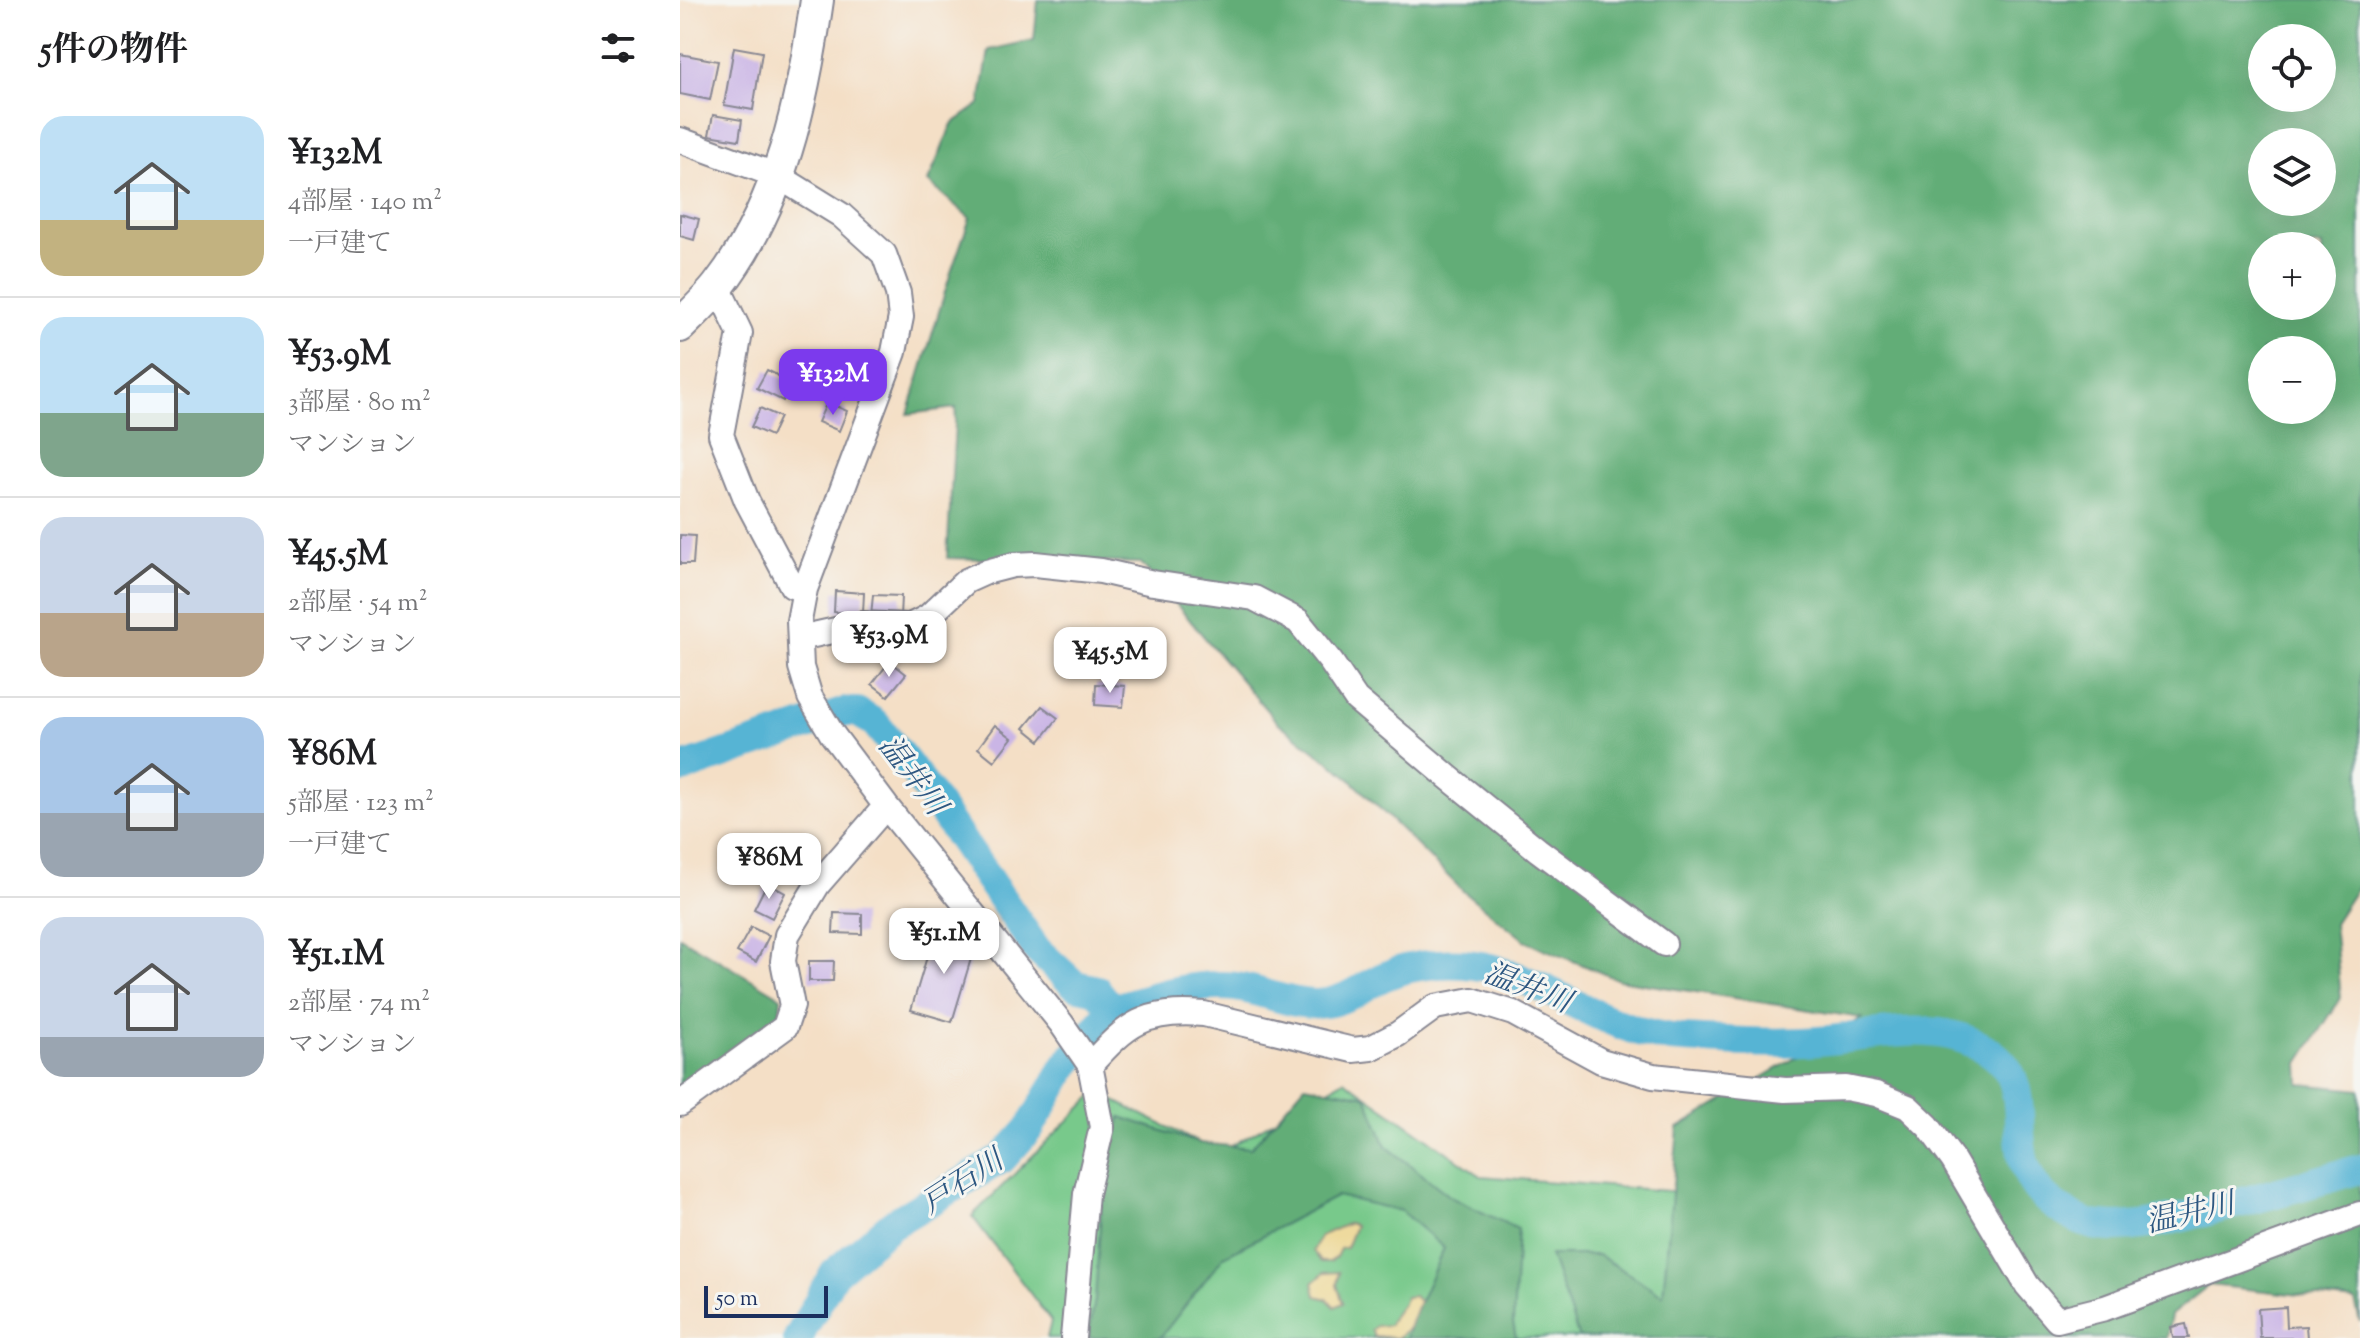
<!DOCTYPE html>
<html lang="ja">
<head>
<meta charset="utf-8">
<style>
	:root { --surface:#fff; --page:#f6f6f6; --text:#202124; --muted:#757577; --line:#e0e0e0; --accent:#7c3aed }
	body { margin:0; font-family:"Sorts Mill Goudy","Noto Serif JP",serif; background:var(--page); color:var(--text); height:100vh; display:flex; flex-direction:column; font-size:30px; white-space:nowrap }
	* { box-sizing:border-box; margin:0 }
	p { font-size:26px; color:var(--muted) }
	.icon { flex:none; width:44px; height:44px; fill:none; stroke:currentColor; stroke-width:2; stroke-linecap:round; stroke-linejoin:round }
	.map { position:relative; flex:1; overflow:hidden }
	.details { display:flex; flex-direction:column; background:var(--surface); width:680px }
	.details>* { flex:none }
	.tools { position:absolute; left:1568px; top:24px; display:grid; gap:16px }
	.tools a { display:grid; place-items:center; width:88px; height:88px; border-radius:50%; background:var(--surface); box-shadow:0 8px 32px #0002; font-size:40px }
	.scale { position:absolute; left:24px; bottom:20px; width:124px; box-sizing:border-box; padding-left:8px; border:4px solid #1b2f5e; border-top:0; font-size:22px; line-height:28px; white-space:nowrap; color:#1b2f5e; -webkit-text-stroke:6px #f6f6f2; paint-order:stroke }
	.price { position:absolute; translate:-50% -68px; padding:0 18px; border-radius:16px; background:#fff; color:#222; font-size:26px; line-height:52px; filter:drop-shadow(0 2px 4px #0008) }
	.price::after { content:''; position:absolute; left:50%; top:48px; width:24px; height:18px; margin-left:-12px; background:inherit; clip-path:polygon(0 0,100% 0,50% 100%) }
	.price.active { background:var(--accent); color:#fff }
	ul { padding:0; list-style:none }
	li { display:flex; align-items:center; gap:24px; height:200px; padding:0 40px }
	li+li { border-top:2px solid var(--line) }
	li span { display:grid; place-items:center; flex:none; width:224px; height:160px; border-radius:24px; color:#555 }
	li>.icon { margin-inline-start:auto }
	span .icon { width:96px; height:96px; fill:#fffc; stroke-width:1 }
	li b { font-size:34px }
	h2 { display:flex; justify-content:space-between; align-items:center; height:96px; padding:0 40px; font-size:34px }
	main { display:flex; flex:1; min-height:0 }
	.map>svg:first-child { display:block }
	.green { fill:#78c98b; stroke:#4a7c74; stroke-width:2 }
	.forest { fill:#62ad77; stroke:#3e6e6a; stroke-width:2; fill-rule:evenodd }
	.sand { fill:#eeda9e; stroke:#84847e; stroke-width:2 }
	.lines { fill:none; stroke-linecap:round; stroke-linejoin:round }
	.river { stroke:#56b4d4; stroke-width:30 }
	.building { fill:#cab5e5 }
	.minor-casing { stroke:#888792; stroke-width:28 }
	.major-casing { stroke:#888792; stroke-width:36 }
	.minor { stroke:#fff; stroke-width:24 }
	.major { stroke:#fff; stroke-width:32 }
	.labels { text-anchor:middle; stroke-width:6; stroke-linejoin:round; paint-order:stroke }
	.water-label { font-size:30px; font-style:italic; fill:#2d5781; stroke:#f6f6f2 }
</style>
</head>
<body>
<main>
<section class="details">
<h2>5件の物件<svg class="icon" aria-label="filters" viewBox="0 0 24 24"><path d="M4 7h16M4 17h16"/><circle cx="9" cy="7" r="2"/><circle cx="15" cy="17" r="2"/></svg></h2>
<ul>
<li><span style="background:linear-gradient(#bfe0f5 65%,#c2b280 0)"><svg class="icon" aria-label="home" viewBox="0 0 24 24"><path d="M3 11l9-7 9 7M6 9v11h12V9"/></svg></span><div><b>¥132M</b><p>4部屋 · 140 m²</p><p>一戸建て</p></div></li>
<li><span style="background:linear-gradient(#bfe0f5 60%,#7fa58c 0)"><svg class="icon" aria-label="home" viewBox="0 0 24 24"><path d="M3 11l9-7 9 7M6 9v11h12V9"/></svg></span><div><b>¥53.9M</b><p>3部屋 · 80 m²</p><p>マンション</p></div></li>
<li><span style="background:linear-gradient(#c9d6e8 60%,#b9a48a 0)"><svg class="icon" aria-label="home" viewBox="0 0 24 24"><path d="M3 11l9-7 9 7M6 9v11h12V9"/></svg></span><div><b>¥45.5M</b><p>2部屋 · 54 m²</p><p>マンション</p></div></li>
<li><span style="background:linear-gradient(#a9c7e8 60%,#9aa5b1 0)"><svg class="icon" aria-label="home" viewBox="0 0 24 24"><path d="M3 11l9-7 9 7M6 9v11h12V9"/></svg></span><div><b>¥86M</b><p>5部屋 · 123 m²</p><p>一戸建て</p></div></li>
<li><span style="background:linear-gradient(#c9d6e8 75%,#9aa5b1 0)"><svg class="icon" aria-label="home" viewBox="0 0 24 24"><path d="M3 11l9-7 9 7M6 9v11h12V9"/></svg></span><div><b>¥51.1M</b><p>2部屋 · 74 m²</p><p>マンション</p></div></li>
</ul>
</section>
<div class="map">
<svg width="1680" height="1338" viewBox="0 0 1680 1338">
	<rect width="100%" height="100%" fill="#f6f6f2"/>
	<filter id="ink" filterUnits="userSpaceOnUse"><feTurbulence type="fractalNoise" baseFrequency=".0125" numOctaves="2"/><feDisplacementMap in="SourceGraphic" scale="16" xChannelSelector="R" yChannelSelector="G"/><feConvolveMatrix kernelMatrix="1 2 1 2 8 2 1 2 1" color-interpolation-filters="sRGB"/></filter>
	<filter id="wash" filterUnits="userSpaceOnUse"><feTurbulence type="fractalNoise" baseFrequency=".006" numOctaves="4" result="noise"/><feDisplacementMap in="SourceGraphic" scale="32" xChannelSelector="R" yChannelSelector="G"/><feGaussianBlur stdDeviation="1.8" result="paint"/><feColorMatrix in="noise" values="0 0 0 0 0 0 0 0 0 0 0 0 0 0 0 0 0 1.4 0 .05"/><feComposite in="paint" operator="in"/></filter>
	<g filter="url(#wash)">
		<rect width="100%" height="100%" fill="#f4dfc6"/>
		<path class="green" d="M664,1080L801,1176L1089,1199L1342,1338H367L371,1321L292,1216L417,1092L539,1153Z"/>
		<path class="forest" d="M358,0H1680V883L1654,923L1661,998L1619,1063L1620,1084L1680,1090V1322L1675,1301L1529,1285L1491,1315L1487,1338H899L870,1255H918L983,1295L998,1128L1182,1018L939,980L847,942L783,891L665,774L596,721L461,563L267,558L276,408L228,414L271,272L290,218L248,182L272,124L300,104L309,50L354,40ZM1582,38H1642V98H1582ZM1582,142H1642V202H1582ZM1582,246H1642V306H1582ZM1582,350H1642V410H1582Z
			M0,937L101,997L99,1025L0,1095Z
			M625,1085L686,1096L706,1146L772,1198L838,1229L833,1323L836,1338H726L732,1319L764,1248L721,1211L657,1196L544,1256L480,1338H408L415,1300L424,1167L441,1117L519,1143L571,1148Z"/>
		<path class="sand" d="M669,1223L675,1226L666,1248L660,1249L656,1257L650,1262H641L633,1251L640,1236Z
			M659,1272L657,1285L663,1303L655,1307L647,1299L636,1296L633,1283L644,1273Z
			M734,1296L739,1301L729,1328L717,1338L694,1336L691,1330L696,1326L709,1325C712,1313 722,1308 726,1297Z"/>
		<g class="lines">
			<path class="river" d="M0,769L165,712H177L195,723L238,777L357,950L395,985L417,990L432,1009
				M432,1009C471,997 515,982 556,987C586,991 616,1008 646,1003C668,1000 684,986 703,977C735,962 780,960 814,969C879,988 934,1036 1004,1039C1048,1041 1095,1045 1138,1041C1183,1038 1234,1024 1278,1037C1384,1069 1302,1154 1375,1206C1389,1215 1403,1224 1420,1226C1455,1230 1489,1220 1524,1212C1576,1199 1628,1184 1680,1169
				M118,1338L154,1273L212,1224L323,1158L349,1129L385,1067L432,1009"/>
		</g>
		<g id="blocks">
			<path class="building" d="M54,47L82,52L73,110L44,105Z
				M0,54L38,61L30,100L0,94Z
				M33,115L62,120L59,140L29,135Z
				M0,214L19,219L14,240L0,236Z
				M87,370L112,383L103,401L77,388Z
				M147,402L167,411L159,431L138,422Z
				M80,408L100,417L91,436L71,427Z
				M0,535L15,536L13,564H0Z
				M155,591L184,593L183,613L154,612Z
				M193,595L221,596L220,617L191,616Z
				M210,661L226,674L208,696L192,684Z
				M416,684L445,686L443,707L415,705Z
				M362,706L378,718L360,741L344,728Z
				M315,725L332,738L314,761L298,748Z
				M87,883L105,893L92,918L74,909Z
				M154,913L182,914V934L153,933Z
				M71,927L89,936L76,962L57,952Z
				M255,930L296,942L272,1022L231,1010Z
				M129,961H154L153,981H129Z
				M1606,1307L1607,1327L1626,1326L1627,1338H1580L1578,1309Z
				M1506,1324L1509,1338H1493L1491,1327Z"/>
		</g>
	</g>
	<g filter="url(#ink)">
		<use href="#blocks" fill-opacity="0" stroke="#888792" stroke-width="2"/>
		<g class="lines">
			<g class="minor-casing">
				<path id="minor" d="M0,140L98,176L161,215L204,254L218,293L221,317L214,352L125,589L119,621L121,667L130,697L152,734L206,806L381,1023L410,1065L422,1127L406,1194L393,1338
					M38,287L60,333L41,435L67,501L112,586L125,589
					M120,638L183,624L230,626L248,617L286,581L306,572L333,565L355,564L421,571L473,583L574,598L618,621L651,662L676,699L768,777L858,850L984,944
					M410,1065C447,1024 465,1009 524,1014L673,1050L691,1048L718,1034L755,1007L792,1000L833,1013L921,1061L973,1076L1105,1090L1166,1088L1196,1094L1228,1107L1248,1126L1273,1160L1347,1285L1377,1320L1425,1308L1680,1214
					M0,1104L105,1027L112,1006L103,961L107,935L138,884L206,806"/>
			</g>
			<g class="major-casing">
				<path id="major" d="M0,326C13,313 27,300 38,286C101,205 123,100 137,0"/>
			</g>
			<use href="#minor" class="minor"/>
			<use href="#major" class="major"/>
		</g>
	</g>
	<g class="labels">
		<g class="water-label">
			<text transform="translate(233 775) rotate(53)" y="10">温井川</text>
			<text transform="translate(848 987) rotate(21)" y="10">温井川</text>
			<text transform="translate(282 1181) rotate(-33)" y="10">戸石川</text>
			<text transform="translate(1510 1212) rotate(-13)" y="10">温井川</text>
		</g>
	</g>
</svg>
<div class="tools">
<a><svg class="icon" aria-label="locate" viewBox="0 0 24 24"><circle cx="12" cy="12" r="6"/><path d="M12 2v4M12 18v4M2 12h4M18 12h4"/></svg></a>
<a><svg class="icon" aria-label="layers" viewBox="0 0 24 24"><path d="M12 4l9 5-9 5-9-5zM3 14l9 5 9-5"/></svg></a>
<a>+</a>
<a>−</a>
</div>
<div class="scale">50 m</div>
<b class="price active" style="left:153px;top:417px">¥132M</b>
<b class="price" style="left:209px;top:679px">¥53.9M</b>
<b class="price" style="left:430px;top:695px">¥45.5M</b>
<b class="price" style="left:89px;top:901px">¥86M</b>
<b class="price" style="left:264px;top:976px">¥51.1M</b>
</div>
</main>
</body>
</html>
